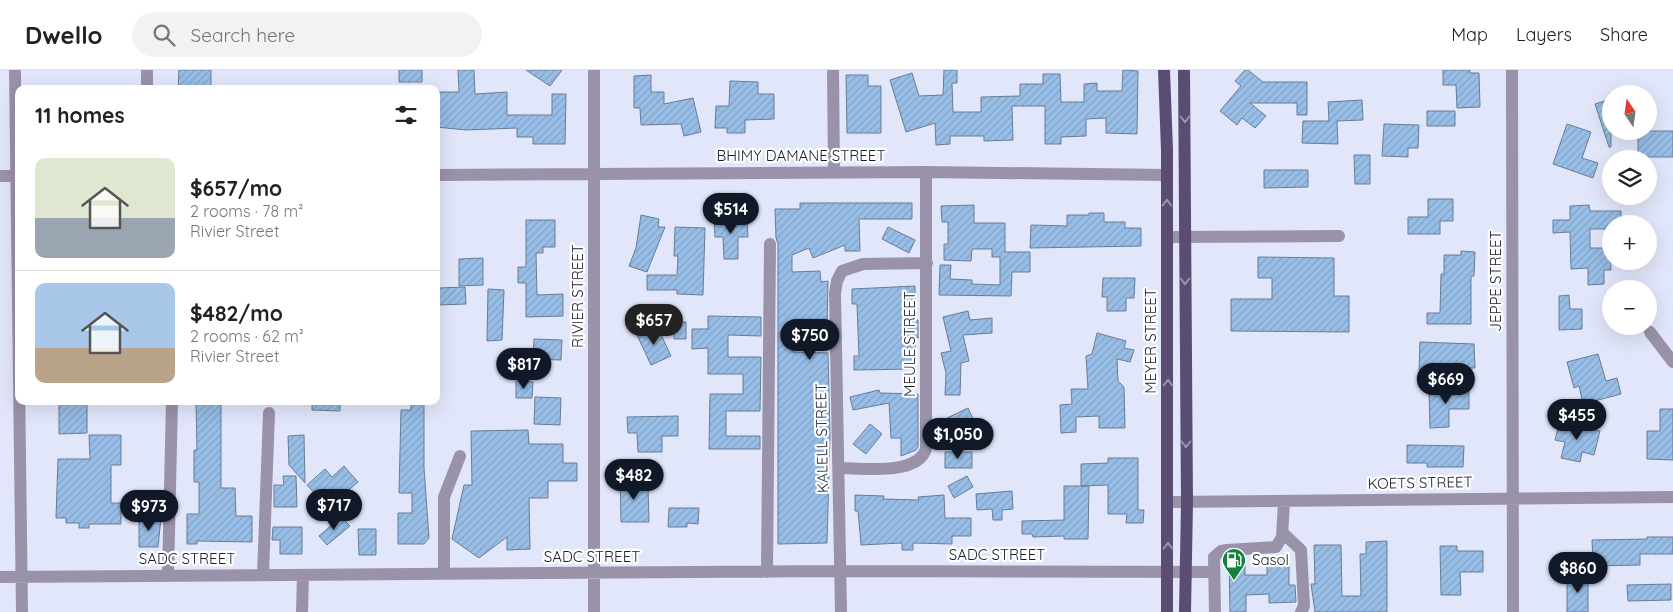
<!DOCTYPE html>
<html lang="en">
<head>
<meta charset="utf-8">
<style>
	:root { --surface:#fff; --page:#f2f2f2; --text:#222; --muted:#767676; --line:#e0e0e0; --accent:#111827 }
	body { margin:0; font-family:Quicksand,sans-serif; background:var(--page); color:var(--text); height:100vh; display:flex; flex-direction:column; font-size:19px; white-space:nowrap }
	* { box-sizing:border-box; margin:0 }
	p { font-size:16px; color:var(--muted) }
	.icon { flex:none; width:28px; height:28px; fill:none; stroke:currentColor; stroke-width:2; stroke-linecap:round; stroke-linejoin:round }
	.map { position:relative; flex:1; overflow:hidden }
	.sheet { position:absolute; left:15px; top:15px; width:425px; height:320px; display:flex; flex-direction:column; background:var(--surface); border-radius:10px; box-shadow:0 5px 20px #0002 }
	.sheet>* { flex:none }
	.needle { width:32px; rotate:347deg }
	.tools { position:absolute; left:1602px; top:15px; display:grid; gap:10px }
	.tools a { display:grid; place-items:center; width:55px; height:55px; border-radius:50%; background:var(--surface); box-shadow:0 5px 20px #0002; font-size:25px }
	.price { position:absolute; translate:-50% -42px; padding:0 11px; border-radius:18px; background:var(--accent); color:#fff; font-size:16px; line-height:32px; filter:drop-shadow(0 1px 2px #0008) }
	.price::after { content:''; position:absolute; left:50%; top:30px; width:15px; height:11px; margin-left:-8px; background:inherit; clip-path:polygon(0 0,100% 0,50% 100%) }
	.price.on { background:#222; color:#fff }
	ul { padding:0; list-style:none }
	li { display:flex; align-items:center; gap:15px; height:125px; padding:0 20px }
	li+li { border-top:1px solid var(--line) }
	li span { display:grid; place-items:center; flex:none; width:140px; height:100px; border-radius:10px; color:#555 }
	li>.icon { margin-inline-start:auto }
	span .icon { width:60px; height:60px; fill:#fffc; stroke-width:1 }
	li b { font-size:21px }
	h2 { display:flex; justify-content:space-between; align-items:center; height:60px; padding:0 20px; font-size:21px }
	header { display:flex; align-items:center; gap:30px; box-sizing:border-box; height:70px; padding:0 25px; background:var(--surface); border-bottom:1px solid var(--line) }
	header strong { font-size:24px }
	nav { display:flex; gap:28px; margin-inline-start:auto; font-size:18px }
	.search { width:350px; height:45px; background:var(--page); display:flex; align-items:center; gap:12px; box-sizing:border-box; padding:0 18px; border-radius:28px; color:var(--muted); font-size:19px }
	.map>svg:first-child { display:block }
	.building { fill:url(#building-hatch); stroke:#677d96 }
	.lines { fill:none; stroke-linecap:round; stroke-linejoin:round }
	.minor { stroke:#9a92a8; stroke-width:12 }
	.major { stroke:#5b4d72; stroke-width:12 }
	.oneway { stroke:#9d94aa }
	.labels { text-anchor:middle; stroke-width:4.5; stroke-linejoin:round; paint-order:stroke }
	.street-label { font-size:15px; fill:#1c1e2a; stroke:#fff }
	.poi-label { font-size:15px; fill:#1c1e2a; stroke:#fff; text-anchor:start }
</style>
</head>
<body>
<header>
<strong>Dwello</strong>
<div class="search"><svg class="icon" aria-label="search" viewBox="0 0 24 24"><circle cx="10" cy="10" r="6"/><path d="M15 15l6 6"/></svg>Search here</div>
<nav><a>Map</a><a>Layers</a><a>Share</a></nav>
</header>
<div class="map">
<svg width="1673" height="542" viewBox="0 0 1673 542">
	<defs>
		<pattern id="building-hatch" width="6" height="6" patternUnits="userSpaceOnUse" patternTransform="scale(1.25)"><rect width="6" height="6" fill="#98bee7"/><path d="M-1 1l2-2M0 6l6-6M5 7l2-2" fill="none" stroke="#82a3c6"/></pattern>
	</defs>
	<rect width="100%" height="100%" fill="#e2e6fa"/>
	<path class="building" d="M179,0H211V19H178Z
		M399,0H422V12H399Z
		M458,0H474L475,24L507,22V45H552V24H566L565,74H533V67H517V58L466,60L436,57V22H459Z
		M526,0H562L550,16Z
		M944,0H957V13H952L953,42H981V27L1020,26V14H1043V4H1060L1061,32H1084V14L1097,13V21H1122L1123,0L1138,1L1137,64L1106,63V48L1086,49V66L1061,67V74H1045V36H1012L1013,70L984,71V66H950V74L936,75L935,53L906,62L890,10L912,3L919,26L943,25Z
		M1245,0H1248L1263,12H1307V45H1297V33H1250L1266,46L1255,58L1242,48L1237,55L1220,41L1241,16L1235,11Z
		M1443,0H1470V3H1479L1480,37L1457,38L1456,15H1443Z
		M651,5V22H664V34L693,28L701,62L684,66L681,54L641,55L640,38H634V6Z
		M846,5H868V16H881V63H847Z
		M730,11L758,12V24H774V49L745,50V63H727V58H715L716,36H729Z
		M1611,29V77H1609L1595,34Z
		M1362,30L1363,50L1337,51L1338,74L1302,73L1303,51H1329L1328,32Z
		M1427,41H1455V56H1427Z
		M1384,54L1419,55L1418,78H1408V87L1382,86Z
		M1567,54L1591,62L1582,88L1598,93L1593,108L1553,94Z
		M1638,61H1673V87H1638Z
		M1354,85H1370V114H1355Z
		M1264,100H1308V117L1264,118Z
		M1428,129H1453V151H1440V164H1408V147H1428Z
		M800,133H912V149H859L860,181H845V175L813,188L809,178L792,185V202L820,201L821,212L828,211L827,259L792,260L793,282L828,283L830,364L827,473L778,474V174L776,168L775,139H800Z
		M974,135V153H1005V182H1030V202H1012L1011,226L939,225L940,195H951L950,209L972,210V214L1000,215V187H992V179H972L971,191L944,190V174H948V152H942L941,136Z
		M1589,135L1590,141H1621V154H1611V159H1590V178H1610L1611,200H1604V214L1588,215V198L1571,199L1570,162L1553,163V150H1570V136Z
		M1089,143H1104V152H1125V158H1141V176L1030,178L1031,155L1067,156V145H1089Z
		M641,145L659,149L658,157H665L647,202L629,196L636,178Z
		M747,148L748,167H738V189H724L723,167H715L714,149Z
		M526,150H555V177H543V183H536L537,225L563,224V246L526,247V213H518V197H526Z
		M675,157L705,158L703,225L677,224V220H647V205H677L678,186H674Z
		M888,157L915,170L909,183L882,169Z
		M1461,181L1475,182L1474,206H1471V254H1427V243H1440L1441,204H1444V185H1461Z
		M1258,187L1334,188V226H1349V262L1231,261V229H1272V208H1258Z
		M483,188V215L459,216V189Z
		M1103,208H1135L1134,228H1126V241H1107V227H1102Z
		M915,216V250H918V268H915V299L854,300V286H859L857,234H852V219Z
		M465,217L466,234L439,235L438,218Z
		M488,219L504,220L502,270L487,271Z
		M1569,225L1570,239H1582V259L1559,260V226Z
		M968,241L970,250L992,248V263L963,265L969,291L961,293L960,325H945L946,303L941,283L951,281L943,247Z
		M708,246L761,247V266L728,265V287H761L760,341H726V366H760V379H709L710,324H743V304H708V278L692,279V259H708Z
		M673,252H686V269H674Z
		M657,256L671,286L651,295L637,265Z
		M1097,263L1126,271L1124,278L1134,280L1130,292L1117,289L1118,311L1124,317L1125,358H1099V346L1076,347V362L1061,363L1060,335L1072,334L1071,319H1088L1086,286L1092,284Z
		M534,269L562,270L561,290L533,289Z
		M1420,272L1474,274L1475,298H1466V301L1419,300Z
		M1598,284L1606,311L1617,308L1621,324L1583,334L1579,316L1574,318L1567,292Z
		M516,311L533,312L532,328H516Z
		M1429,319H1469V339H1449V357L1430,358Z
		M879,320L880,323L918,324V377L916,380L901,386V368H891L889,333L853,340L850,327Z
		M535,327L561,328L560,355L534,354Z
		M69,331H87V363L59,364V333Z
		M196,331H221V418H235L236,446H252V472L197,471V474H187V444H199V412H194V380H197Z
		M312,331H340V341L312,340Z
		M411,331H424V398L429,468L424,474H398V443H412V423H399L401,340H411Z
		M968,338L975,353L949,364L943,350Z
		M1660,339H1673V390L1647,389V361H1660Z
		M678,346V366H662V382H638L637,363H628L627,347Z
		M1560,351L1600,361L1594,385L1582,382L1580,392L1561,388L1565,372L1555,370Z
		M870,354L882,364L866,384L853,374Z
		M528,360L529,374H563V393H577V411H548V428H529L530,479L507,480V467L479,488L452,469L464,415H472L471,361Z
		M89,365H121V395H111V433H121V454H89V458H79V453H66V448H56L58,389H90Z
		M304,365L305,413L289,395L288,366Z
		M1407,375L1464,376L1463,397H1427V393H1407Z
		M945,382H972V398H945Z
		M1108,388H1138V440H1144L1143,453H1126L1127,444H1108V415L1081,416V394L1108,393Z
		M344,396L358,412L344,424L347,428L341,433L347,440L338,449L307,415L325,399L332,407Z
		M283,406H296L297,437H274V415H284Z
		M967,406L973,417L954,428L948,416Z
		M638,407V417H648L649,452H621L620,408Z
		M1064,416H1089L1088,469H1064V466L1033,467L1032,464H1022V451L1064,450Z
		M1012,421L1013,439L1002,440V450H993L992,439L977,440L976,424Z
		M855,425L884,426L883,429L919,430L918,427L944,425L945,448H971V466H952V474L913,473V480H902V473L861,475L858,441H855Z
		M669,438H699L698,454L687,453V457H668Z
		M341,447L350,456L327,475L319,466Z
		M139,448H161L158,477H139Z
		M273,457H302V484H280V470H272Z
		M358,459H376V485H359Z
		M1647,467H1673V484H1640V495L1593,496L1592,470L1647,469Z
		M1387,471V542H1315L1311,514H1315L1314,475H1341L1342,526H1361L1360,484H1366V472Z
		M1440,476H1457V481H1483V502H1460L1461,525H1441Z
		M1245,488V505H1267V489H1289V515H1295L1296,532L1269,533V524L1246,525V542H1230L1229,489Z
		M1588,506V542H1567V507Z
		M1671,514V530L1628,531L1627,515Z"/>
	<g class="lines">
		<path class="minor" d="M15,0L22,542
			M147,0V19
			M594,0V542
			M833,0L834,103
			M1512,0L1513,542
			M436,105L926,102L1167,105
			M0,106H19
			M1167,167L1339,166
			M1650,262L1673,292
			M839,398C863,398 917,406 926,379V102
			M1168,432L1673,427
			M1283,463L1301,480L1304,536L1301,542
			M767,502L770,174
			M444,504V427L460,386
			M263,505L269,343
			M168,506L172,331
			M0,507L840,501L1214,502
			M302,542L303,505
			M841,542L835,223L837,211L842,201L863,194L927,193
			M1215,542L1214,487L1221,481L1227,480L1276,477L1282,467L1284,431"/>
		<path class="major" d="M1164,0L1167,80V542
			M1184,0L1187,433L1185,542"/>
	</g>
	<defs><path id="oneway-chevron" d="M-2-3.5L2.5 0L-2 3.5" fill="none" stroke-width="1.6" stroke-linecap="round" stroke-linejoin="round" transform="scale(1.25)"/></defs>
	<g class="oneway">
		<use href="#oneway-chevron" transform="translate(1185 49) rotate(90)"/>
		<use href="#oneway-chevron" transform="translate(1167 133) rotate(-90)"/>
		<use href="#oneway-chevron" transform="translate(1185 211) rotate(90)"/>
		<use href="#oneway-chevron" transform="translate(1168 313) rotate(-90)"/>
		<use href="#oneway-chevron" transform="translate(1186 374) rotate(90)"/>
		<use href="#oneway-chevron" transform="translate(1168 476) rotate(-90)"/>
	</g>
	<defs>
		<g id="fuel-pin" transform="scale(1.25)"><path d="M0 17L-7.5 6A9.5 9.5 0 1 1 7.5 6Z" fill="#11833b" stroke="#fff"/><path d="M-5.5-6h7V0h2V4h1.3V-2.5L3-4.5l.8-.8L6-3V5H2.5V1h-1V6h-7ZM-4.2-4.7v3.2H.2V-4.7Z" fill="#fff"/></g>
	</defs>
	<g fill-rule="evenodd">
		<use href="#fuel-pin" x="1234" y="490"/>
	</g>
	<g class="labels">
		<g class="street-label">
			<text x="801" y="91">BHIMY DAMANE STREET</text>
			<text transform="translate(1496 211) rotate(-90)" y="5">JEPPE STREET</text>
			<text transform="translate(578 226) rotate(-90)" y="5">RIVIER STREET</text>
			<text transform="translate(1151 271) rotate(-90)" y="5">MEYER STREET</text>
			<text transform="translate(910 274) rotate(-90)" y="5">MEULE STREET</text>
			<text transform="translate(822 368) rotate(-91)" y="5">KALELL STREET</text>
			<text transform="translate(1420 413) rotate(-1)" y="5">KOETS STREET</text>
			<text x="997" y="490">SADC STREET</text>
			<text x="592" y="492">SADC STREET</text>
			<text x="187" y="494">SADC STREET</text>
		</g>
		<g class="poi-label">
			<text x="1252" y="495">Sasol</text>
		</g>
	</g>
</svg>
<div class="tools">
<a><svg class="needle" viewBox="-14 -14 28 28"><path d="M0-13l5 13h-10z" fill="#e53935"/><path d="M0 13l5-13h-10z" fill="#767676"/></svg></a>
<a><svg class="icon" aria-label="layers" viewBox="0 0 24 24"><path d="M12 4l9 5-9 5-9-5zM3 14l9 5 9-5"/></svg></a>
<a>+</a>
<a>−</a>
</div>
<b class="price" style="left:731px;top:165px">$514</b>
<b class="price on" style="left:654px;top:276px">$657</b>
<b class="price" style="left:810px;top:291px">$750</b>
<b class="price" style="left:524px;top:320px">$817</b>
<b class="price" style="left:1446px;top:335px">$669</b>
<b class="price" style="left:1577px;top:371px">$455</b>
<b class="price" style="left:958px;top:390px">$1,050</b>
<b class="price" style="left:634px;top:431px">$482</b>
<b class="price" style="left:334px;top:461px">$717</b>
<b class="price" style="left:149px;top:462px">$973</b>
<b class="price" style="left:1578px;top:524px">$860</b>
<section class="sheet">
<h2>11 homes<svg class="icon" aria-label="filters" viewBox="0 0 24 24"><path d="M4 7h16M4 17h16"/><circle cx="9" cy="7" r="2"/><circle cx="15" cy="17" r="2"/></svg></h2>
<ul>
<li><span style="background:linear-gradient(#dfe7d0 60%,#9aa5b1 0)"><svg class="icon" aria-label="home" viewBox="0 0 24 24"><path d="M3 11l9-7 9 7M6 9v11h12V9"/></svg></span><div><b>$657/mo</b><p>2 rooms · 78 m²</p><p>Rivier Street</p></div></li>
<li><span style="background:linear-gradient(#a9c7e8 65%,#b9a48a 0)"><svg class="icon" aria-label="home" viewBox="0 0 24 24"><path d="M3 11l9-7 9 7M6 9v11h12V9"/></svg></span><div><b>$482/mo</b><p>2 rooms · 62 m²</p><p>Rivier Street</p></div></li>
</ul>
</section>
</div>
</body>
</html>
